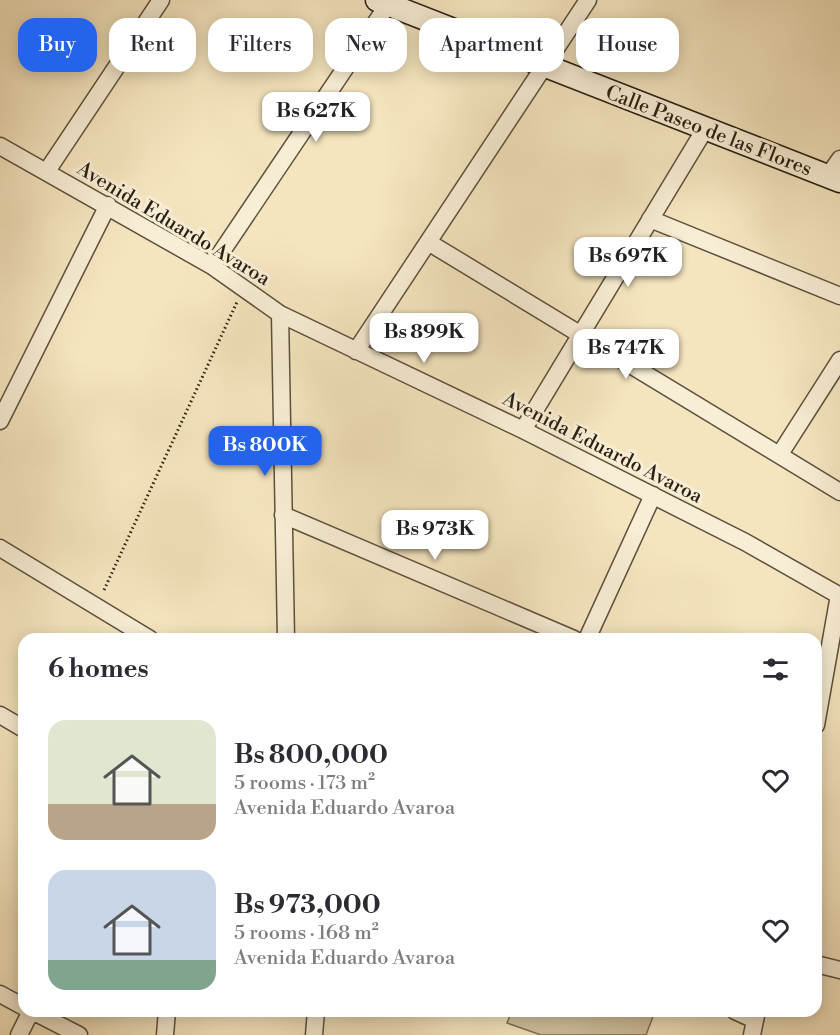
<!DOCTYPE html>
<html lang="en">
<head>
<meta charset="utf-8">
<style>
	:root { --surface:#fff; --page:#f2f2f3; --text:#2b2b33; --muted:#7c7c81; --accent:#2563eb }
	body { margin:0; font-family:"Libre Bodoni",serif; background:var(--page); color:var(--text); height:100vh; display:flex; flex-direction:column; font-size:22px; white-space:nowrap }
	* { box-sizing:border-box; margin:0 }
	p { font-size:20px; color:var(--muted) }
	.icon { flex:none; width:33px; height:33px; fill:none; stroke:currentColor; stroke-width:2; stroke-linecap:round; stroke-linejoin:round }
	.map { position:relative; flex:1; overflow:hidden }
	.panel { position:absolute; left:18px; top:633px; width:804px; height:384px; display:flex; flex-direction:column; background:var(--surface); border-radius:18px; box-shadow:0 3px 15px #0003 }
	.panel>* { flex:none }
	.hud { position:absolute; left:18px; top:18px; width:804px; height:54px; display:flex; gap:12px }
	.price { position:absolute; translate:-50% -51px; padding:0 14px; border-radius:12px; background:#fff; color:#222; font-size:20px; line-height:39px; filter:drop-shadow(0 2px 3px #0008) }
	.price::after { content:''; position:absolute; left:50%; top:36px; width:18px; height:14px; margin-left:-9px; background:inherit; clip-path:polygon(0 0,100% 0,50% 100%) }
	.price.on { background:var(--accent); color:#fff }
	ul { padding:0; list-style:none }
	li { display:flex; align-items:center; gap:18px; height:150px; padding:0 30px }
	li span { display:grid; place-items:center; flex:none; width:168px; height:120px; border-radius:18px; color:#555 }
	li>.icon { margin-inline-start:auto }
	span .icon { width:72px; height:72px; fill:#fffc; stroke-width:1 }
	li b { font-size:26px }
	h2 { display:flex; justify-content:space-between; align-items:center; height:72px; padding:0 30px; font-size:26px }
	.pill { padding:0 21px; border-radius:18px; background:var(--surface); box-shadow:0 3px 15px #0003; font-size:21px; line-height:54px }
	.pill.on { background:var(--accent); color:#fff }
	.map>svg:first-child { display:block }
	.green { fill:#d2c3a2; stroke:#7e715a; stroke-width:1.5 }
	.lines { fill:none; stroke-linecap:round; stroke-linejoin:round }
	.street-casing { stroke:#5c503d; stroke-width:19 }
	.secondary-casing { stroke:#291f12; stroke-width:25 }
	.path { stroke:#291f12; stroke-width:3; stroke-dasharray:1.5 3; stroke-linecap:butt }
	.street { stroke:#f8eed5; stroke-width:16 }
	.secondary { stroke:#f8eed5; stroke-width:22 }
	.labels { text-anchor:middle; stroke-width:6; stroke-linejoin:round; paint-order:stroke }
	.street-label { font-size:20px; fill:#291f12; stroke:#f8eed5 }
</style>
</head>
<body>
<div class="map">
<svg width="840" height="1035" viewBox="0 0 840 1035">
	<rect width="100%" height="100%" fill="#f5e5bf"/>
	<filter id="stains"><feTurbulence type="fractalNoise" baseFrequency=".00333" numOctaves="4"/><feColorMatrix values="0 0 0 0 .2 0 0 0 0 .09 0 0 0 0 .02 0 0 0 .5 -.17"/></filter>
	<radialGradient id="worn" r=".72"><stop offset=".6" stop-color="#630" stop-opacity="0"/><stop offset="1" stop-color="#630" stop-opacity=".3"/></radialGradient>
	<path class="green" d="M512,1011H655L646,1035H541L507,1023Z"/>
	<g class="lines">
		<g class="street-casing">
			<path id="street" d="M0,146L212,266L280,314L523,430L745,542L840,596
				M47,171L161,0
				M828,176L840,159
				M650,219L840,296
				M428,242L840,492
				M212,266L391,0
				M280,314L286,639
				M356,351L588,0
				M0,421L108,205
				M523,430L705,129
				M780,454L840,360
				M283,515L574,639
				M0,548L150,639
				M587,639L653,495
				M0,715L24,729
				M816,725L839,595
				M816,964L840,970
				M0,994L24,1007
				M32,1011L79,1035
				M735,1011L755,1020
				M19,1035L31,1011
				M165,1035L167,1011
				M314,1035L316,1011
				M752,1035L757,1011"/>
		</g>
		<g class="secondary-casing">
			<path id="secondary" d="M377,0L840,181"/>
		</g>
		<path class="path" d="M104,590L237,302"/>
		<use href="#street" class="street"/>
		<use href="#secondary" class="secondary"/>
	</g>
	<g class="labels">
		<g class="street-label">
			<text transform="translate(709 130) rotate(21)" y="7">Calle Paseo de las Flores</text>
			<text transform="translate(174 223) rotate(31)" y="7">Avenida Eduardo Avaroa</text>
			<text transform="translate(603 447) rotate(27)" y="7">Avenida Eduardo Avaroa</text>
		</g>
	</g>
	<rect width="100%" height="100%" filter="url(#stains)"/>
	<rect width="100%" height="100%" fill="url(#worn)"/>
</svg>
<b class="price" style="left:316px;top:143px">Bs 627K</b>
<b class="price" style="left:628px;top:288px">Bs 697K</b>
<b class="price" style="left:424px;top:364px">Bs 899K</b>
<b class="price" style="left:626px;top:380px">Bs 747K</b>
<b class="price on" style="left:265px;top:477px">Bs 800K</b>
<b class="price" style="left:435px;top:561px">Bs 973K</b>
<div class="hud">
<a class="pill on">Buy</a>
<a class="pill">Rent</a>
<a class="pill">Filters</a>
<a class="pill">New</a>
<a class="pill">Apartment</a>
<a class="pill">House</a>
</div>
<section class="panel">
<h2>6 homes<svg class="icon" aria-label="filters" viewBox="0 0 24 24"><path d="M4 7h16M4 17h16"/><circle cx="9" cy="7" r="2"/><circle cx="15" cy="17" r="2"/></svg></h2>
<ul>
<li><span style="background:linear-gradient(#dfe7d0 70%,#b9a48a 0)"><svg class="icon" aria-label="home" viewBox="0 0 24 24"><path d="M3 11l9-7 9 7M6 9v11h12V9"/></svg></span><div><b>Bs 800,000</b><p>5 rooms · 173 m²</p><p>Avenida Eduardo Avaroa</p></div><svg class="icon" aria-label="heart" viewBox="0 0 24 24"><path d="M12 20l-8-8c-3-5 5-10 8-4 3-6 11-1 8 4z"/></svg></li>
<li><span style="background:linear-gradient(#c9d6e8 75%,#7fa58c 0)"><svg class="icon" aria-label="home" viewBox="0 0 24 24"><path d="M3 11l9-7 9 7M6 9v11h12V9"/></svg></span><div><b>Bs 973,000</b><p>5 rooms · 168 m²</p><p>Avenida Eduardo Avaroa</p></div><svg class="icon" aria-label="heart" viewBox="0 0 24 24"><path d="M12 20l-8-8c-3-5 5-10 8-4 3-6 11-1 8 4z"/></svg></li>
</ul>
</section>
</div>
</body>
</html>
